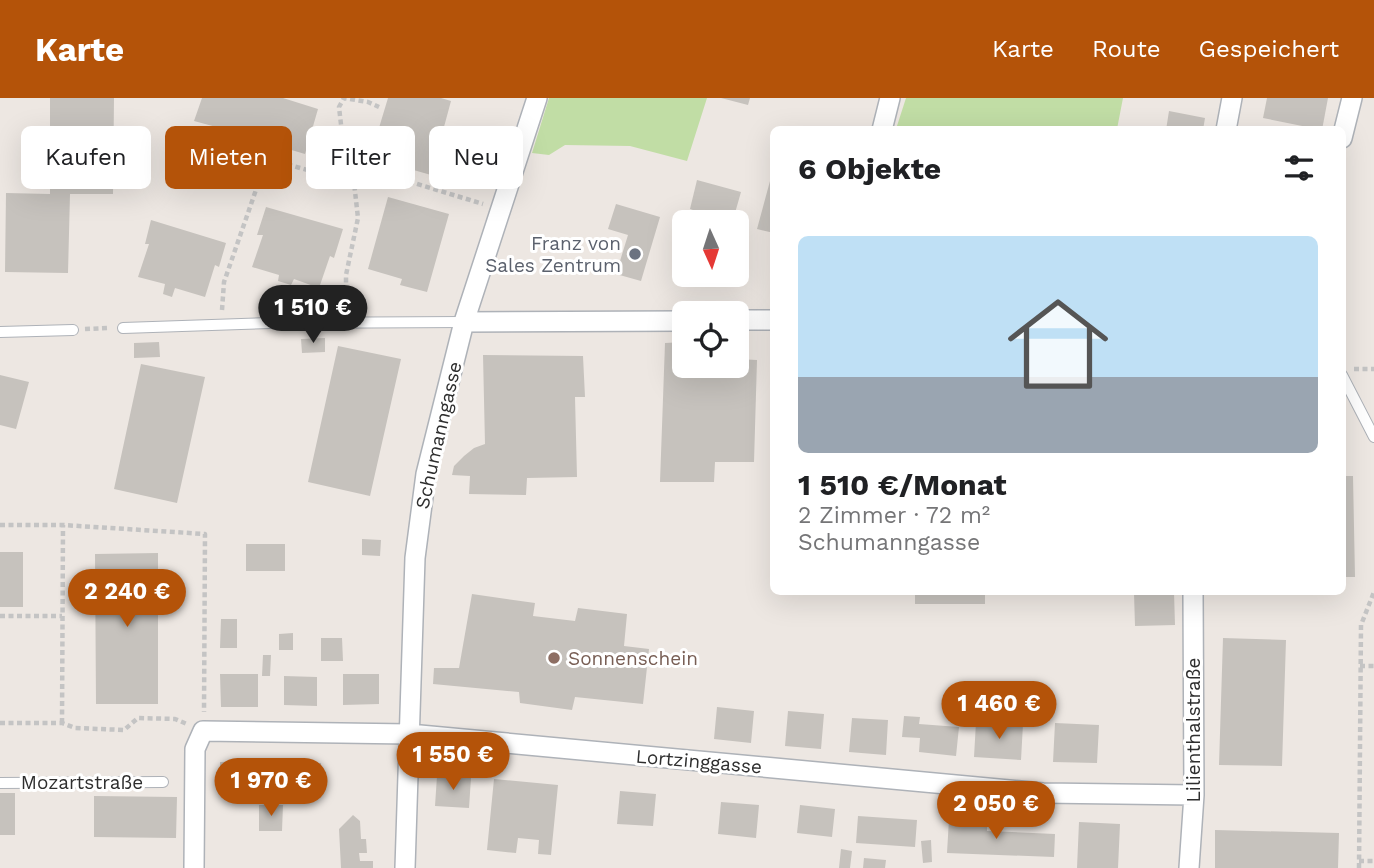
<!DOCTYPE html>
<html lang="de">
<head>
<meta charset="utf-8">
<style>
	:root { --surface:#fff; --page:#f2f2f2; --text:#202124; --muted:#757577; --accent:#b45309 }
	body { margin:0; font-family:"Work Sans",sans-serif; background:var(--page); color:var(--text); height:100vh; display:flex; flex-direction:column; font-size:26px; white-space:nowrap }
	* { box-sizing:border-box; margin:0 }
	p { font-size:23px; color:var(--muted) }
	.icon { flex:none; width:38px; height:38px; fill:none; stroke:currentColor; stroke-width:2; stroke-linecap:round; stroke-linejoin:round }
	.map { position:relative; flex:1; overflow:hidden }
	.details { position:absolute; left:770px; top:28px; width:576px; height:469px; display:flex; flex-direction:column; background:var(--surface); border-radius:10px; box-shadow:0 7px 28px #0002 }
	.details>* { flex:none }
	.hud { position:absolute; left:21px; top:28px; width:644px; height:63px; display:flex; gap:14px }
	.needle { width:46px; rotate:177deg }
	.buttons { position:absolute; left:672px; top:112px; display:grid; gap:14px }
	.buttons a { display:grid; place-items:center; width:77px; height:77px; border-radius:10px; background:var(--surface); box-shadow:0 7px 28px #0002; font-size:35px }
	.price { position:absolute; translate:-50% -60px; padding:0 16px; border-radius:24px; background:var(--accent); color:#fff; font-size:23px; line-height:46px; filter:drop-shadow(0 2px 4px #0008) }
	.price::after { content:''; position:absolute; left:50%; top:42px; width:21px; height:16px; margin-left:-10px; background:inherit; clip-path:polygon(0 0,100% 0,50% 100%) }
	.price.on { background:#222; color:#fff }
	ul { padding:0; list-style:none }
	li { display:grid; align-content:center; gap:14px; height:371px; padding:0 28px }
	li span { display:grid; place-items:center; height:217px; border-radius:10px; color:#555 }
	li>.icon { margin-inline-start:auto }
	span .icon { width:126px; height:126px; fill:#fffc; stroke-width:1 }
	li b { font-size:30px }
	h2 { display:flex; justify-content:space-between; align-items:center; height:84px; padding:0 28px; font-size:30px }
	.pill { padding:0 24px; border-radius:10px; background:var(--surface); box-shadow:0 7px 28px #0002; font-size:24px; line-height:63px }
	.pill.on { background:var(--accent); color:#fff }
	header { display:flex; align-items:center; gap:42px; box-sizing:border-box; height:98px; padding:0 35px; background:var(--accent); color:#fff }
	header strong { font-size:33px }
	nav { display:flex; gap:38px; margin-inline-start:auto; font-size:24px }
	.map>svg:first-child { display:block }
	.green { fill:#c1dda5 }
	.building { fill:#c6c2bd }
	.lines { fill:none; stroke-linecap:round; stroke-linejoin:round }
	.service-casing { stroke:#aeb2b8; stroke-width:12 }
	.minor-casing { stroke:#aeb2b8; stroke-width:22 }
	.path { stroke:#c4c4c4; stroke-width:4.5; stroke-dasharray:5 3.5; stroke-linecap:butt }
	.service { stroke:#fff; stroke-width:10 }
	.minor { stroke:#fff; stroke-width:19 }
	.worship-dot { fill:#6b7280; stroke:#fff; stroke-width:2.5 }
	.education-dot { fill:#8d6e63; stroke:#fff; stroke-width:2.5 }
	.labels { text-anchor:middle; stroke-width:6; stroke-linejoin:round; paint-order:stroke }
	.worship-label { font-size:19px; fill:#5b616d; stroke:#fff; text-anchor:end }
	.street-label { font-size:19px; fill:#2e2e2e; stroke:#fff }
	.education-label { font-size:19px; fill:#785e54; stroke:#fff; text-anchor:start }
</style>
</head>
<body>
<header>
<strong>Karte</strong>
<nav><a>Karte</a><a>Route</a><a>Gespeichert</a></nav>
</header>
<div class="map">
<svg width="1374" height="770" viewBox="0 0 1374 770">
	<rect width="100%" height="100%" fill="#ede7e2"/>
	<path class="green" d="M549,0H707L687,63L630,48L565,47L549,57L532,55Z
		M906,0H1123L1117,31H896Z"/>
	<path class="building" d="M50,0H114L113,96H70L68,175L5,174L6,95L50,96Z
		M202,0H283L318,11L305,56L271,46L269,50L230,37L231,33L194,23Z
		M388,0H441L451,3L431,77L403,69L405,64L372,53Z
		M721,0H750L748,7Z
		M1267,0H1328L1322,32L1263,20Z
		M1169,13L1205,20L1203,32H1166Z
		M773,72H774V135L757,131Z
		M697,82L741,94L733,122L719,118L717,124H689L693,112L690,111Z
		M388,99L449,116L427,194L400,187L402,181L368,171Z
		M616,106L660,119L641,183L616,176L628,137L608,131Z
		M266,109L343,131L334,160L330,158L319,190L294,181L291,187L278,183L279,177L252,169L263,137H257Z
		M151,122L226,145L219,169L215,167L205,199L175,190L172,199L163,196L165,186L138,179L149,146H145Z
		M325,240V254L302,255L301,241Z
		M159,244L160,259L134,260V245Z
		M684,244V268H737V261L757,262L754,364H715L714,384H660L665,245Z
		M338,248L401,261L370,398L308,384Z
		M483,257L583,258L585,299H575L577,379L527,380L526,397L469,396L470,378L452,377L454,368L464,358L474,350L485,346Z
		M141,266L205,279L177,405L114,391Z
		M0,277L29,284L16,331L0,327Z
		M1342,378H1353L1355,479H1342Z
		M362,441L381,442L380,458L362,457Z
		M246,446H285V473H246Z
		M0,454H23V509H0Z
		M158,455V606H96L95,456Z
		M915,494H985V506H915Z
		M1174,494L1175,527L1135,528L1134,495Z
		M472,496L535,505L533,518L575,523L578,510L627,516L624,548L649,551L643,606L575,599L572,612L520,605L519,594L433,586L434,570H459Z
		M221,521H237V550H220Z
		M293,535V552H279V536Z
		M321,540H342L343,563H321Z
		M1223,540L1286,542L1282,668L1219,667Z
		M263,557H271L270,578H262Z
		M220,576H258V609H221Z
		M343,576H379V606L343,607Z
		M284,578L317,579V608L284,607Z
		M717,609L754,613L751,645L714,641Z
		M788,613L824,616L821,651L785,648Z
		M904,618L920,619L919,626L959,629L956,658L919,654L920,640L902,639Z
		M852,620L888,622L886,657L849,654Z
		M976,624L1023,626L1021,662L974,659Z
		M1055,625L1099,627L1097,665L1053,664Z
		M254,663V693L220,694V664Z
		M281,665H321V694H281Z
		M437,678L471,680L469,710L435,708Z
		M494,681L558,687L551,757L538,756L539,742L518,740L516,755L487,752Z
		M620,693L656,696L653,728L617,726Z
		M0,695H15V737H0Z
		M94,698L177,699L176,740L94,739Z
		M721,704L759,707L756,740L718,736Z
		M259,707H283L282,733H259Z
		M800,707L835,711L832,739L797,735Z
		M353,717L360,723L361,741H366L367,755H359L360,763H373V770H341L339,731Z
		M858,718L917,722L915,749L856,745Z
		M949,721L987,723V733L1055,736L1054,759L947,755Z
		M1079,724L1120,726L1118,770H1077Z
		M1215,732L1339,735L1338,770H1215Z
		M931,742L932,764L923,765L921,743Z
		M841,751L852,753L850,770H839Z
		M864,760L886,762L885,770H863Z"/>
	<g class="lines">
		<g class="service-casing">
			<path id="service" d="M123,230L270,225L464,224
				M0,234L73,232
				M1342,277L1374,339
				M0,685L163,684"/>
		</g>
		<g class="minor-casing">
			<path id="minor" d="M882,32L890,0
				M1226,32L1232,0
				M1342,40L1352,0
				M737,222H774
				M464,224L684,223
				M194,770L195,651L203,633L409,636L1043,695L1194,697
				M405,770L415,460L426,376L464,224L537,0
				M1189,770L1194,697L1193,494"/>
		</g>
		<path class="path" d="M352,66L483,106
			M346,210V177L358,120L351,58L342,35L339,9L344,0L368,4L379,9
			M222,212L224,184L266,63L272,61C299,70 325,79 354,77
			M85,231L108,230
			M1354,271H1374
			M0,427H63L205,436L204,614
			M0,518H62
			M1360,568H1374
			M0,625H62L75,630L124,632L138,620L175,621L187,626
			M62,625L63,427
			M1359,763H1374
			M1359,770L1361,527L1374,494"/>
		<use href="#service" class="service"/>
		<use href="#minor" class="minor"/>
	</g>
	<circle class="worship-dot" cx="635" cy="156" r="7"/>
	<circle class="education-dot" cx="554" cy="560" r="7"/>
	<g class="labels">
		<g class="worship-label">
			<text x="621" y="152">Franz von<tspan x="621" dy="22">Sales Zentrum</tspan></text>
		</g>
		<g class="street-label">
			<text transform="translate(438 337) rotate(-77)" y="7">Schumanngasse</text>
			<text transform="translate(1193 632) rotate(-90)" y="7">Lilienthalstraße</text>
			<text transform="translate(699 663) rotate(5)" y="7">Lortzinggasse</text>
			<text x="82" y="691">Mozartstraße</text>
		</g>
		<g class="education-label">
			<text x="568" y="567">Sonnenschein</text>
		</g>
	</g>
</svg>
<div class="buttons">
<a><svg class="needle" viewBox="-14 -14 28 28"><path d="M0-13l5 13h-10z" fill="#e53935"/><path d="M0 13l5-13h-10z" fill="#757577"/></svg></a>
<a><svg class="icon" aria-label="locate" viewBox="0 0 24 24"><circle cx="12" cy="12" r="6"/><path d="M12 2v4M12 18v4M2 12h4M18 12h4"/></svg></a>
</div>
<b class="price on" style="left:313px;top:247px">1 510 €</b>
<b class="price" style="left:127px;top:531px">2 240 €</b>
<b class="price" style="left:999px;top:643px">1 460 €</b>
<b class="price" style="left:453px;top:694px">1 550 €</b>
<b class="price" style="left:271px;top:720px">1 970 €</b>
<b class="price" style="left:996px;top:743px">2 050 €</b>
<div class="hud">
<a class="pill">Kaufen</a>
<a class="pill on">Mieten</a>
<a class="pill">Filter</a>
<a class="pill">Neu</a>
</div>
<section class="details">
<h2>6 Objekte<svg class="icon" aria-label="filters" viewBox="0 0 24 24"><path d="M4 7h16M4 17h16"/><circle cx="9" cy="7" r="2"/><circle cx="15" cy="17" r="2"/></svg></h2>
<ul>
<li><span style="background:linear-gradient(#bfe0f5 65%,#9aa5b1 0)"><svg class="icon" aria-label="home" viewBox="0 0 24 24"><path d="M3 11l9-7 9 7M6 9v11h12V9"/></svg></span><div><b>1 510 €/Monat</b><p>2 Zimmer · 72 m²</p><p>Schumanngasse</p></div></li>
</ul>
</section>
</div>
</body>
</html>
